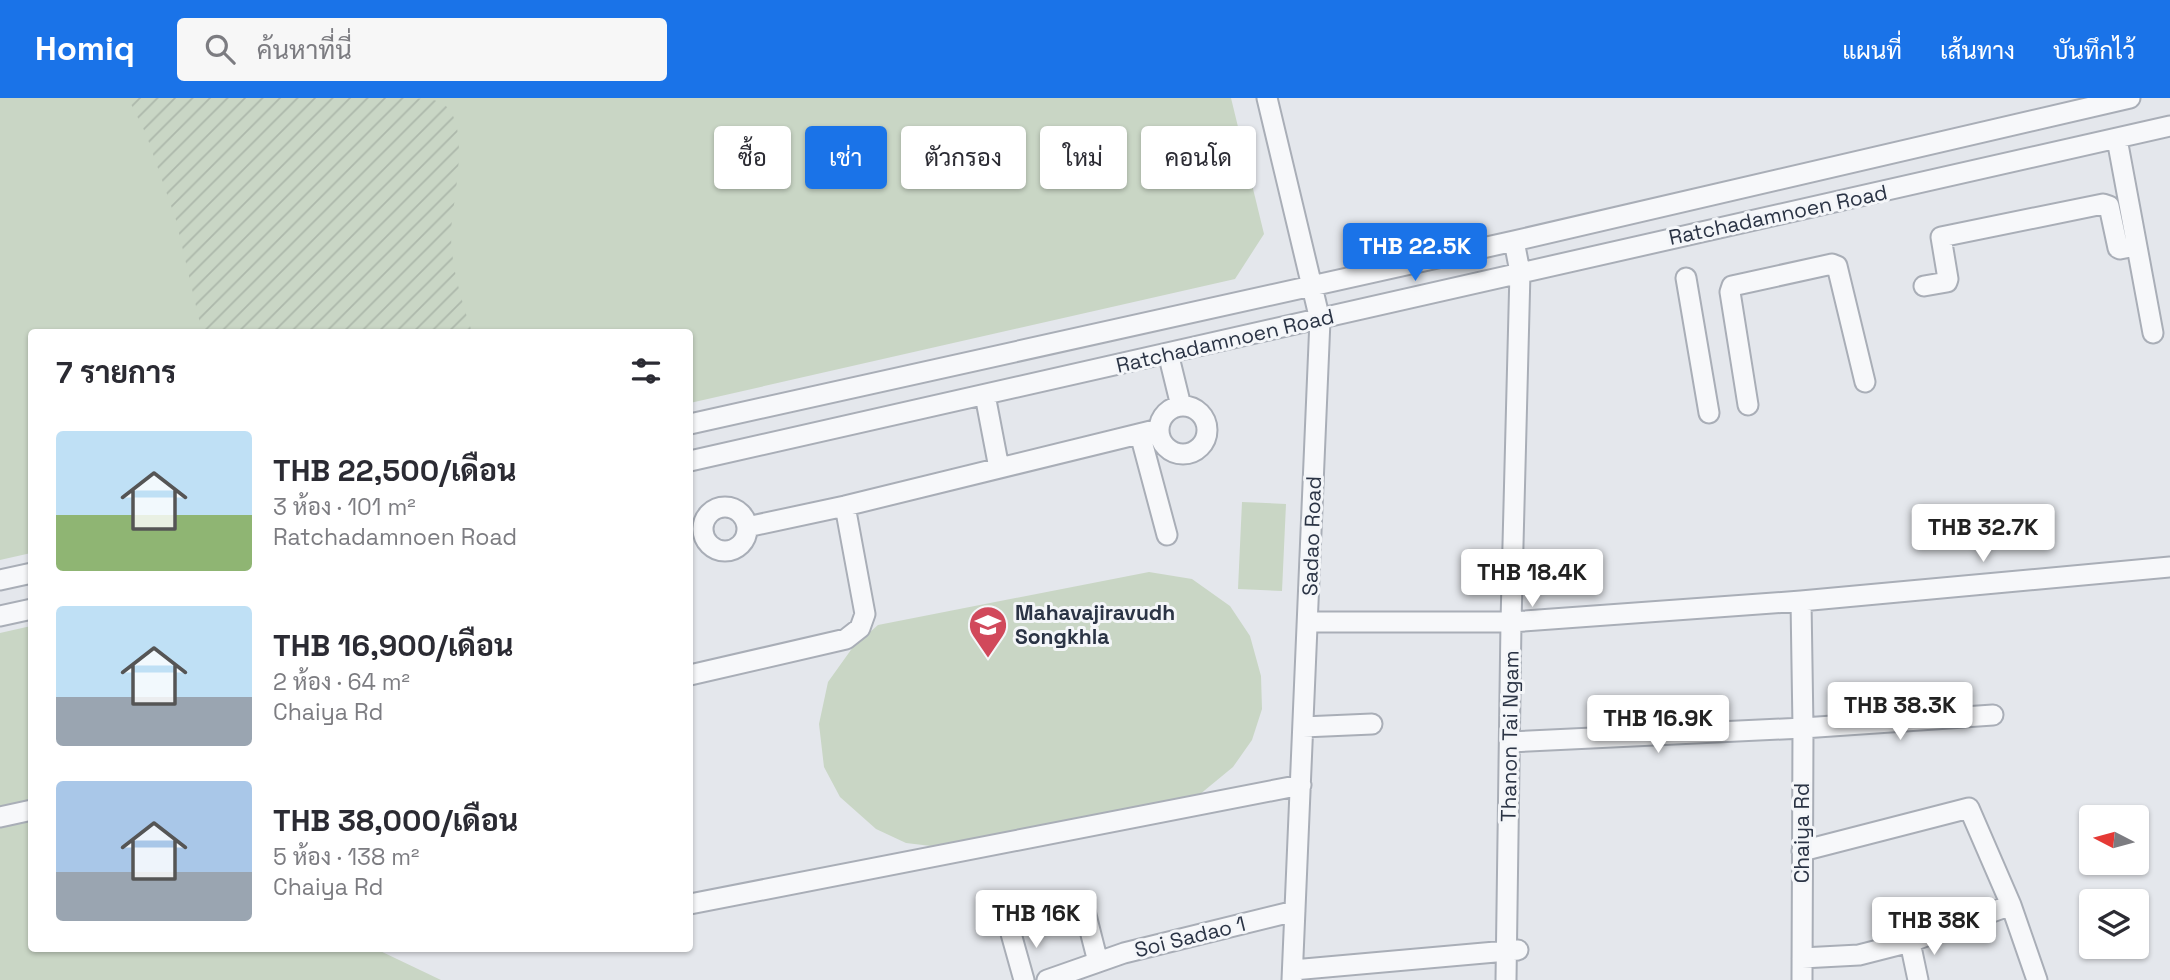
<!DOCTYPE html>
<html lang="th">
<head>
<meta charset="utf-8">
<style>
	:root { --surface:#fff; --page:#f7f7f7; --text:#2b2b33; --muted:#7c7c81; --accent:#1a73e8 }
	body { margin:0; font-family:"Space Grotesk",Sarabun,sans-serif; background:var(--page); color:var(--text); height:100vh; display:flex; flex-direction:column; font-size:26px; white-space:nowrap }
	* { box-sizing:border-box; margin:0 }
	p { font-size:23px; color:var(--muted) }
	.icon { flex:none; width:38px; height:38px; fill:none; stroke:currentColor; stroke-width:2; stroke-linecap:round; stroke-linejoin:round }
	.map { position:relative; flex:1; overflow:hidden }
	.details { position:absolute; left:28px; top:231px; width:665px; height:623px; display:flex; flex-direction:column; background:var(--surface); border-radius:7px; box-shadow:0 2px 5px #0004 }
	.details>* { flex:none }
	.guide { position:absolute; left:714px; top:28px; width:665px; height:63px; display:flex; gap:14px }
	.needle { width:46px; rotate:276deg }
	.fabs { position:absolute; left:2079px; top:707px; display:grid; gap:14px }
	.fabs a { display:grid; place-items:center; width:70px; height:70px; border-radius:7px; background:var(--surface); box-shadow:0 2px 5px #0004; font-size:35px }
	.price { position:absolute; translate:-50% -60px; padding:0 16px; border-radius:7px; background:#fff; color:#222; font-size:23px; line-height:46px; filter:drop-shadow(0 2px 4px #0008) }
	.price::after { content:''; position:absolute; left:50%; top:42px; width:21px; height:16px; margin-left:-10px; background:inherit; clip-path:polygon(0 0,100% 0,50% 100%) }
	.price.selected { background:var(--accent); color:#fff }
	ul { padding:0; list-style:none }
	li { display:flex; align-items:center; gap:21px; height:175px; padding:0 28px }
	li span { display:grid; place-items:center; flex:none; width:196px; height:140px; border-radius:7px; color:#555 }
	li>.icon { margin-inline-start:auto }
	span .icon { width:84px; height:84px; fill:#fffc; stroke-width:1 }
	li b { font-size:30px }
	h2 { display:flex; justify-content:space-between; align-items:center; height:84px; padding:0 28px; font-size:30px }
	.chip { padding:0 24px; border-radius:7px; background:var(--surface); box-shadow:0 2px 5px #0004; font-size:24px; line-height:63px }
	.chip.selected { background:var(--accent); color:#fff }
	header { display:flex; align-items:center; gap:42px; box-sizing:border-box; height:98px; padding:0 35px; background:var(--accent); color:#fff }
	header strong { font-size:33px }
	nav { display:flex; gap:38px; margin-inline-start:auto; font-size:24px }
	.search { width:490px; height:63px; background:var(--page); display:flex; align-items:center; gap:18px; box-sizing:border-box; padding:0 24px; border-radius:7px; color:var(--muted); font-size:26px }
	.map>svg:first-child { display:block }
	.park { fill:#c9d6c5 }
	.garden { fill:url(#garden-furrows) }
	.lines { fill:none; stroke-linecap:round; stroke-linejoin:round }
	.minor-casing { stroke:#a9aeb7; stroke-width:23 }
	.minor { stroke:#f7f8fa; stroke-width:19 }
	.labels { text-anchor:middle; stroke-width:6; stroke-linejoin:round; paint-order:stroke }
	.street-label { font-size:21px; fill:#2b3445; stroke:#f4f6f9 }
	.poi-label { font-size:21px; font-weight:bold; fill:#2b3445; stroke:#f4f6f9; text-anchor:start }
</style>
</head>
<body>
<header>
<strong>Homiq</strong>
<div class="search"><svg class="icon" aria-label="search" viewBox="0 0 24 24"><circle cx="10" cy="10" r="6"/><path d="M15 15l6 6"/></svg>ค้นหาที่นี่</div>
<nav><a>แผนที่</a><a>เส้นทาง</a><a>บันทึกไว้</a></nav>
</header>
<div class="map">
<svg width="2170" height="882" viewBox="0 0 2170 882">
	<defs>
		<pattern id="garden-furrows" width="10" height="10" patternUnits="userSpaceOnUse" patternTransform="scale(1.75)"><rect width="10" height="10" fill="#c9d6c5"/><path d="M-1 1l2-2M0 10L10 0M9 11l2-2" fill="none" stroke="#adb8ab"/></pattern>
	</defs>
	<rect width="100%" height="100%" fill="#e4e7ec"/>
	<path class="park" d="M0,0H1231L1264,136L1235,181L690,305V234H32L31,455L0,462Z
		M1242,404L1286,406L1282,493L1238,491Z
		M1149,474L1192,481L1230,508L1250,538L1261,578L1262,611L1252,642L1233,669L1199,697L931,748L906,745L876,731L840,699L824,669L819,626L828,584L853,549L878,527Z
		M31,528L32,850L376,851L441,882H0V535Z"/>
	<path class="garden" d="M128,0H405C415,1 428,0 437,3C477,16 450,108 451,140C452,172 462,204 472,234H202L176,122L146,36Z"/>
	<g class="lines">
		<g class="minor-casing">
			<path id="minor" d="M1267,0L1320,222L1292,882
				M2117,41L2153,235
				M1686,180L1709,315
				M1924,188L1947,184L1948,181L1941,139L2103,106L2109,108L2118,150L2120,151L2136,148
				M1168,255L1181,308
				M985,297L999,370
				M1748,307L1730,194L1732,188L1832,166L1837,168L1865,284
				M1159 332a24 24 0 1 1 48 0a24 24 0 1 1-48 0Z
				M690,326L1514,143L2130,0
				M1140,336L1167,437
				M690,363L2170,28
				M703 431a22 22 0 1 1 44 0a22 22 0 1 1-44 0Z
				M747,429L845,408L1159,331
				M0,482L32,475
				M1801,503L1803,630L1802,882
				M0,518L32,511
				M1308,524H1511L1801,503L2170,469
				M690,577L846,541L860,530L865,516L845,408
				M1303,629L1372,626
				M1510,644L1803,630L1993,617
				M0,719L32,712
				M1802,753L1969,710L2011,807L2037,882
				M690,806L1301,687
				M1085,813L1098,864
				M1010,832L1024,882
				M1910,844L1918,882
				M1802,860L1859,857L1910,844L2011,807
				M1293,872L1518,852
				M1047,882L1124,855L1295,813
				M1506,882L1511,524L1520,174L1514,143"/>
		</g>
		<use href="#minor" class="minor"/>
	</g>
	<defs>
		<g id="school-pin" transform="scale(2.0125)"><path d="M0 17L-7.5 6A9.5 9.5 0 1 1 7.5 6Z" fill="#d1495b" stroke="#f4f6f9"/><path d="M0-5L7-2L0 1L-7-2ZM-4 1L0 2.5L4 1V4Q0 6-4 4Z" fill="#fff"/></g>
	</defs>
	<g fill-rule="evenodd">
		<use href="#school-pin" x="988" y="527"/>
	</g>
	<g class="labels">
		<g class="street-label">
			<text transform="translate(1778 117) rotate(-12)" y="7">Ratchadamnoen Road</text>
			<text transform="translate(1225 243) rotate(-13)" y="7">Ratchadamnoen Road</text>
			<text transform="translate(1312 438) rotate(-88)" y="7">Sadao Road</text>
			<text transform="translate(1510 638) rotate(-89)" y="7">Thanon Tai Ngam</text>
			<text transform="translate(1802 735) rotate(-90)" y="7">Chaiya Rd</text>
			<text transform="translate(1190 839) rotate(-14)" y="7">Soi Sadao 1</text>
		</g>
		<g class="poi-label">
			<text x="1015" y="522">Mahavajiravudh<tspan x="1015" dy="24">Songkhla</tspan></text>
		</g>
	</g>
</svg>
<div class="fabs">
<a><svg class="needle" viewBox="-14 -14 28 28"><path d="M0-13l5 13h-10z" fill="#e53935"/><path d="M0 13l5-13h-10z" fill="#7c7c81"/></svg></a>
<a><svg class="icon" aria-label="layers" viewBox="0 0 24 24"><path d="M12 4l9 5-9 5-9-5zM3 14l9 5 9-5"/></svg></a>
</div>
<b class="price selected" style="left:1415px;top:185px">THB 22.5K</b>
<b class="price" style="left:1983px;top:466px">THB 32.7K</b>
<b class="price" style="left:1532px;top:511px">THB 18.4K</b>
<b class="price" style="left:1900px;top:644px">THB 38.3K</b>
<b class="price" style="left:1658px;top:657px">THB 16.9K</b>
<b class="price" style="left:1036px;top:852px">THB 16K</b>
<b class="price" style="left:1934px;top:859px">THB 38K</b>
<div class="guide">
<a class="chip">ซื้อ</a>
<a class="chip selected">เช่า</a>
<a class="chip">ตัวกรอง</a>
<a class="chip">ใหม่</a>
<a class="chip">คอนโด</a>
</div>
<section class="details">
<h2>7 รายการ<svg class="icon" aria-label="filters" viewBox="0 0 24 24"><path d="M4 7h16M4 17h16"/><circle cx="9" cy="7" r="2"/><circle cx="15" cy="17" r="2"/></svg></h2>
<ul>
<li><span style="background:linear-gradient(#bfe0f5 60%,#8fb573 0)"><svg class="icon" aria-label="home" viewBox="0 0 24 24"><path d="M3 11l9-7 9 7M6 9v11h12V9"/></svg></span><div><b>THB 22,500/เดือน</b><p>3 ห้อง · 101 m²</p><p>Ratchadamnoen Road</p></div></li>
<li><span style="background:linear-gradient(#bfe0f5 65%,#9aa5b1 0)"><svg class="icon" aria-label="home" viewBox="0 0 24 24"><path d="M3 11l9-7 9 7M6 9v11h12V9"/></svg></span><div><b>THB 16,900/เดือน</b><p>2 ห้อง · 64 m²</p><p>Chaiya Rd</p></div></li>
<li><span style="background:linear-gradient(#a9c7e8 65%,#9aa5b1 0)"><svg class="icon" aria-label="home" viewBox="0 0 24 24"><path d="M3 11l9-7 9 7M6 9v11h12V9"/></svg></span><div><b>THB 38,000/เดือน</b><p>5 ห้อง · 138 m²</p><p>Chaiya Rd</p></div></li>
</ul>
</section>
</div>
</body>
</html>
